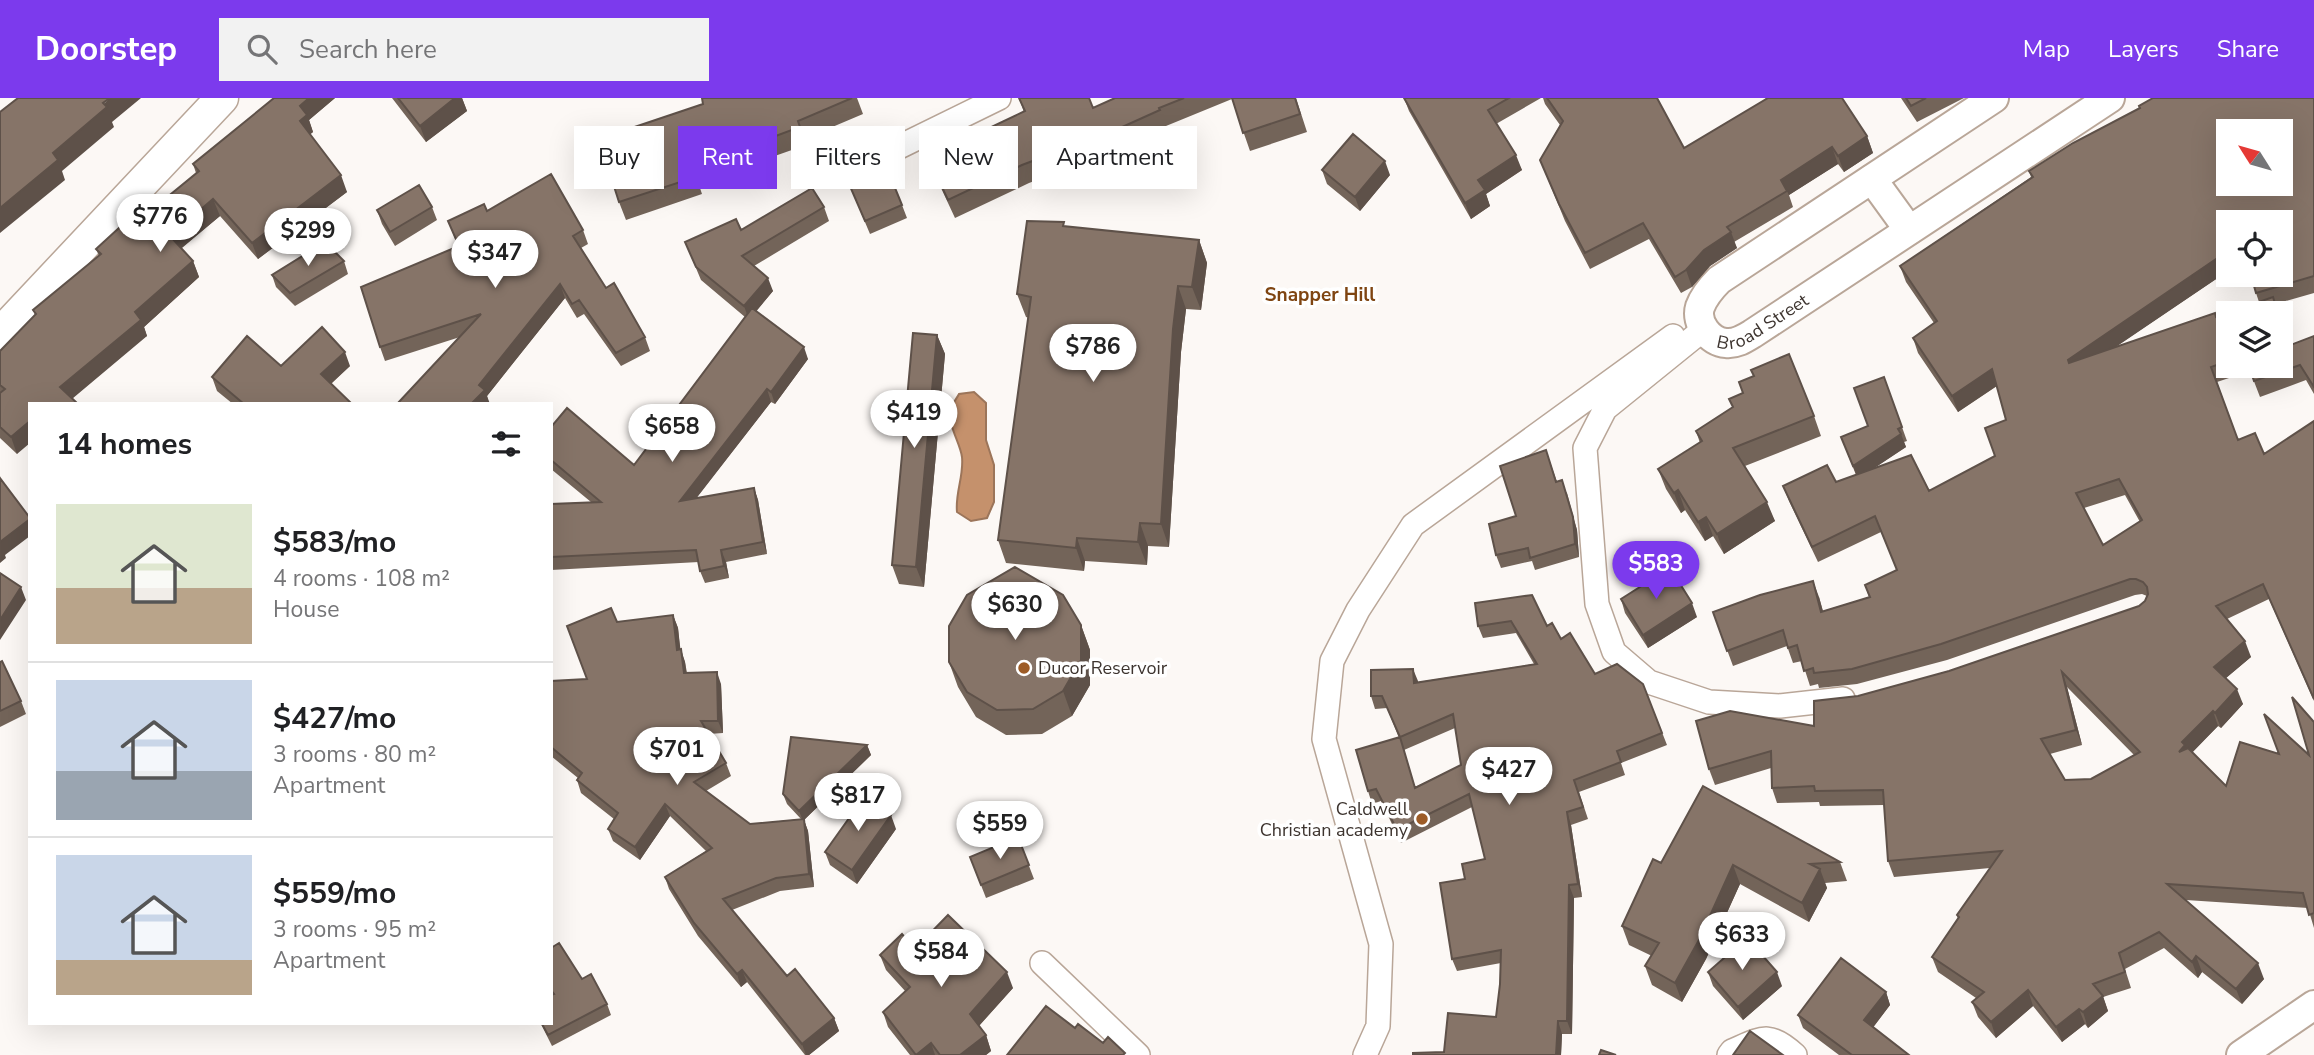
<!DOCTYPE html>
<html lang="en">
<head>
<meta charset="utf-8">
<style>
	:root { --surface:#fff; --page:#f2f2f2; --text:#202124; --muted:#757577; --line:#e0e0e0; --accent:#7c3aed }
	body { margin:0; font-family:"Nunito Sans",sans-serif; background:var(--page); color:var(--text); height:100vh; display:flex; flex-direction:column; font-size:26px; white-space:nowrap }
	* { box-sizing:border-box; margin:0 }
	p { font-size:23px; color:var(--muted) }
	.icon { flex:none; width:38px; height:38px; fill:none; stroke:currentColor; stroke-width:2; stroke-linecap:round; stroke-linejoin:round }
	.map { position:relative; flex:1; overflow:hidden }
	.sheet { position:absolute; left:28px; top:304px; width:525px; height:623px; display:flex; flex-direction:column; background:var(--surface); border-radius:0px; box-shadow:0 7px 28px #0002 }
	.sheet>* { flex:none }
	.top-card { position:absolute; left:574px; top:28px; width:665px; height:63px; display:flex; gap:14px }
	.needle { width:46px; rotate:307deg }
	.tools { position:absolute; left:2216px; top:21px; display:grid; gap:14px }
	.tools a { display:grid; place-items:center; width:77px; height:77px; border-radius:0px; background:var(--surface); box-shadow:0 7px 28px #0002; font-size:35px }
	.price { position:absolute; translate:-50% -60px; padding:0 16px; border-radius:24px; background:#fff; color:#222; font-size:23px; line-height:46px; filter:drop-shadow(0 2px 4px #0008) }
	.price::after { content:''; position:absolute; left:50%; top:42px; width:21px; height:16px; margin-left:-10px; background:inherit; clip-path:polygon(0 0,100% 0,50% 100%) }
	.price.on { background:var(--accent); color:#fff }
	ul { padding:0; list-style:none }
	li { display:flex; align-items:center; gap:21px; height:175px; padding:0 28px }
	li+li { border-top:2px solid var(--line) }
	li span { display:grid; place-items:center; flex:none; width:196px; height:140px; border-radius:0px; color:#555 }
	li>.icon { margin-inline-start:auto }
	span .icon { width:84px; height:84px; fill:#fffc; stroke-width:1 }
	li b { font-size:30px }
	h2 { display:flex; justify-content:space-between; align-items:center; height:84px; padding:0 28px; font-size:30px }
	.tag { padding:0 24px; border-radius:0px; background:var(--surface); box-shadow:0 7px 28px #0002; font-size:24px; line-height:63px }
	.tag.on { background:var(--accent); color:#fff }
	header { display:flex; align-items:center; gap:42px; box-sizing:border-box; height:98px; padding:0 35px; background:var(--accent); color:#fff }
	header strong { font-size:33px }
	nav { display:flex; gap:38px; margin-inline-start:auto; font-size:24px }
	.search { width:490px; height:63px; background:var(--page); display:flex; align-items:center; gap:18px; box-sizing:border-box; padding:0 24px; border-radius:0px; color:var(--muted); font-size:26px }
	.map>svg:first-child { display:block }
	.water { fill:#c5916c; stroke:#9c755a; stroke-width:2 }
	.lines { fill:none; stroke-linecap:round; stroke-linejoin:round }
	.minor-casing { stroke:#b9a698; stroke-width:26 }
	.tertiary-casing { stroke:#b9a698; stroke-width:32 }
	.secondary-casing { stroke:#b9a698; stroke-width:35 }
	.minor { stroke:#fff; stroke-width:23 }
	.tertiary { stroke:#fff; stroke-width:28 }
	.secondary { stroke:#fff; stroke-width:32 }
	.wall { fill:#736459; fill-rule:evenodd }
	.shaded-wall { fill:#5e5149 }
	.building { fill:#867468; stroke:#5e5149; stroke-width:2; fill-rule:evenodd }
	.poi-dot { fill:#9d5c27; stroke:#fff; stroke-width:2.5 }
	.labels { text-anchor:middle; stroke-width:7; stroke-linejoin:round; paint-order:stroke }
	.street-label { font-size:18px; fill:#3d342f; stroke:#fff }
	.poi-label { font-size:18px; fill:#3d342f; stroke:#fff; text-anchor:start }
	.neighbourhood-label { font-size:19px; font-weight:bold; fill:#7f4512; stroke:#fff }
</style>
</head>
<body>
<header>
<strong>Doorstep</strong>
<div class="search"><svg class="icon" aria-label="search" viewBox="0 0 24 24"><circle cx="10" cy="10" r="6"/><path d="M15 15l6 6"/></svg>Search here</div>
<nav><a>Map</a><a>Layers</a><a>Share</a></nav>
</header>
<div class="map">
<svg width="2314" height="957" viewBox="0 0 2314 957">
	<rect width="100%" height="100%" fill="#fcf8f5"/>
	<path class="water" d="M974,294L986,305V342L994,367V404L987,420L971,423L957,414C955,395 964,378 962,359C960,344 947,327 951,311C952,306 957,300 959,296Z"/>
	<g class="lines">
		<g class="minor-casing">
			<path id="minor" d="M844,76L999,0
				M1704,231L1605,311L1585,350L1597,506L1614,554L1649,584L1709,604L1780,608L1843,601
				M1042,865L1138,957
				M1365,957L1378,928L1381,846L1324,641L1332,563L1358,512L1413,427L1673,238
				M1729,957L1732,953C1762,940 1769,933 1795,957"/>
		</g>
		<g class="tertiary-casing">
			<g id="tertiary">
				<path id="s1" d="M1994,0L1719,182C1711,190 1704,198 1700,209C1695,225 1710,244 1726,245C1736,246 1744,241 1752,236L2110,0"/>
				<path d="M1872,81L1909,132"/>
				<path d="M2241,957L2314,907"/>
			</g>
		</g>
		<g class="secondary-casing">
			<path id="secondary" d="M0,236L222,0"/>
		</g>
		<use href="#minor" class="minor"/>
		<use href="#tertiary" class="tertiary"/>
		<use href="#secondary" class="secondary"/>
	</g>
	<path class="wall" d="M274,0H335L309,22L313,34L310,36L347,94L258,161L220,118L181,150L193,163L199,179L144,229L147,238L30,306L17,356L0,340V253L35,217L33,212L99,158L96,151L149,114L196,75L193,66Z
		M392,0H462L467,13L426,44Z
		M702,0H857L863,16L804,41L806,47L752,66L754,75L699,87L702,96L626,122L619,104L703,6Z
		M1019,0L1093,10L1115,0H1296L1307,34L1250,53L1232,1L1166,28V30L1127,48L1029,85L955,120L935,77L928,59L1024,14Z
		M1404,0H1541L1496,26L1522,72L1486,96L1490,108L1471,121L1409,13Z
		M1543,0H1657L1684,50L1766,1L1765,0H1842L1867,38L1873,55L1844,74L1838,66L1789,97L1793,109L1734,144L1737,150L1710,168L1692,189L1681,195L1649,141L1590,171L1565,123L1540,62L1560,27L1545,6Z
		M1901,0H1964L1917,24Z
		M2314,0V195L2275,206L2228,215V268H2280V221L2289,248L2314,238V296L2306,282L2260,299L2250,273L2217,284L2238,342L2264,356L2314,323V603L2269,501L2227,521L2251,559L2226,580L2243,606L2221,630L2218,628L2192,654L2226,688L2279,656L2309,657L2314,624V830L2308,810L2186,802L2264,881L2242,906L2202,874L2198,880L2164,850L2125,871L2131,890L2103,899L2108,913L2088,930L2085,926L2062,944L2033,908L1996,940L1978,919L1972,904L1976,900L1938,874L1932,859L1958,821L1957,817L1990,770L1894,779L1888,763L1884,707L1820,708L1819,704L1777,705L1772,690L1771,670L1715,687L1709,671L1814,628L1858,598L1949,573L2139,508L2145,503L2147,498L2142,496L2135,497L1947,562L1857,586L1819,590L1818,586L1810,588L1802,563L1793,565L1787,548L1733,568L1713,514L1819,499L1823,513L1869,499L1865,487L1897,472L1881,434L1818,464L1789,403L1783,388L1836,384L1856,377L1841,339L1868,328L1884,279L1907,343L1904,344L1906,349L1874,370L1929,393L1995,358L2006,322L1997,288L1958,314L1918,255L1913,240L1934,225L1906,184L1900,168L2031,79L2029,73ZM2228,124L2280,177L2256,195L2259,204L2216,219L2115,249L2228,173ZM2125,397L2140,424L2103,447L2084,410ZM2067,589L2134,657L2091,681L2065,682L2050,656L2082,647Z
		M1322,72L1390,77L1360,113L1327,86Z
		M846,79L902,107L907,120L870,136Z
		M432,109L437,122L395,148L382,126L377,112Z
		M824,109L829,123L754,168L773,193L756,213L808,261L775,306L771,304L696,400L754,390L758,402L767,456L726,464L729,480L705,485L700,473L699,464L551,472V406L591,404L551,371V329L634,367L745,219L701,182L685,144L741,132Z
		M487,113L583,132L588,146L581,150L606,190L645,239L650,253L621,268L584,216L577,220L565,200L487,298L489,306H397L460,239L385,263L380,249L458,148L448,123Z
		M1065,129L1199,142L1207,165L1201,212L1186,211L1181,254L1169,449L1148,448L1147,467L1085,463L1084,473L1006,465L998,442L1029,220L1026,219L1017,196Z
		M344,163L348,176L295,208L276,189L272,177Z
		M937,237L945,256L924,489L899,486L892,467Z
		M281,268H350L331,286L352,306H233L217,293L212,279Z
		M1814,318L1821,338L1745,368L1775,423L1724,456L1713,438L1705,443L1685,412L1681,415L1666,391L1658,371L1700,345L1696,333Z
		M1546,352L1557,384L1567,395L1577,432L1579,459L1535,472L1532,463L1501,470L1496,457L1516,418Z
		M1621,501L1697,519L1648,550L1625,515Z
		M1475,505L1547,528L1561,541L1595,576L1643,586L1667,647L1621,665L1625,677L1579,694L1588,721L1571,727L1582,799L1574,800L1572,936H1562L1561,957H1413L1444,954L1496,919L1500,886L1501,865L1457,873L1452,861L1465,781L1485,761L1472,709L1401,745L1381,703L1372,706L1368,693L1399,640L1387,610L1375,611L1371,598L1418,584L1534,566L1516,535L1483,540L1478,528ZM1455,630L1461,667L1415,689L1404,652Z
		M673,517L678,530L680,551L685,564L687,575L721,586L723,635L709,636L726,665L731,678L706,693L750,726L801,721L787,706L783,696L867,647L871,657L804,722L808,733L814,789L780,793L732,812L787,878L834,920L839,933L809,957H805L747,884L741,889L698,838L669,791L665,779L706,753L670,718L640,762L613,743L608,731L614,721L581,695L577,682L578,680L551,658V583L587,581L617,524Z
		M1081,527L1090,552V587L1072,618L1042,636L1006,637L976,619L958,589L949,564Z
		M0,564L21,603L26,616L0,629Z
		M896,731L857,786L830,767L825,754Z
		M1018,739L1034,781L986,800L970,759Z
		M1840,764L1847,783L1825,785L1827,790L1809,824L1740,786L1706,861L1682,904L1652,887L1645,868L1652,858L1629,847L1622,828L1661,765Z
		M551,850L607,906L611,917L552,948L541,926H551Z
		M915,851L1013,890L979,928L986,937L991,953L986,957H910L888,929L883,914L906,894L886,872L880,857Z
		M1708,874L1782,888L1743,922L1713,888Z
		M1886,894L1890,907L1873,929L1909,957H1839L1803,930L1798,917Z"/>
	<path class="shaded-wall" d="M110,0H141L112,24L114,29L62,73L65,82L0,135V110L53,55Z
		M309,0H335L309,22L313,34L306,40L300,23V8Z
		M455,0H462L467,13L426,44L420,28Z
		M1867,38L1873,55L1844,74L1838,58Z
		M746,49L752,66L754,75L748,57Z
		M1832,49L1838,66L1789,97L1781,82Z
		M1516,57L1522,72L1486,96L1490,108L1471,121L1465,105L1478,82Z
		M1385,63L1390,77L1360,113L1355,99Z
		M341,77L347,94L258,161L252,145Z
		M213,101L220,118L176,155L170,138Z
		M1731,134L1737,150L1710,168L1692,189L1686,172L1704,152Z
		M1199,142L1207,165L1201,212L1192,189Z
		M2222,157L2228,173L2073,278L2068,262Z
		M193,163L199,179L144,229L147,238L66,306L60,289L135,214Z
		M768,180L773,193L749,222L744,208Z
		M560,186L565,200L487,298L490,306H474L473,304L479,287Z
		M1178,188L1186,211L1181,254L1169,449L1161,426L1173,231Z
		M937,237L945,256L924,489L916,469Z
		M804,249L808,261L775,306L771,294Z
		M345,254L350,268L326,290L321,276Z
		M1992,271L1998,287L1958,314L1952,298Z
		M767,291L771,304L685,415L680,403Z
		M30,323V345L17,356L11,339Z
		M1901,336L1906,349L1858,381L1853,368Z
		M1562,382L1577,432L1579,459L1575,446Z
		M754,390L758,402L767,456L763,444Z
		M1678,392L1685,412L1681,415L1674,395Z
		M1767,404L1775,423L1724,456L1717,436Z
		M1706,419L1713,438L1705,443L1698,424Z
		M30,421V438L5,457L6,460L0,465V444Z
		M1140,425L1148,448L1147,467L1138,444Z
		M1077,440L1085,463L1084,473L1076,450Z
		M721,452L726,464L729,480L724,468Z
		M1813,483L1819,499L1827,529L1821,514Z
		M21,489L26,502L0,542V522Z
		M1692,505L1697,519L1648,550L1643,537Z
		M673,517L678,530L682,565L677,552Z
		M1081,527L1090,552V587L1072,618L1063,593Z
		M2245,543L2251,559L2220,585L2214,569Z
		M681,551L685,564L688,588L684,575Z
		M1413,571L1418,583V597L1414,585Z
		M717,574L721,586L723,635L718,623Z
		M2062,574L2067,589L2082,647L2076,632Z
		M2237,591L2243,606L2221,630L2215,615Z
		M2213,613L2218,628L2189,658L2179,654L2182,644Z
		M867,647L871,657L804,722L808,733L814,789L809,776L803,723L799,713Z
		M665,706L670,718L640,762L635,749Z
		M1567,714L1571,727L1582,799L1578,786Z
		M891,717L896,731L857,786L852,772Z
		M1733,767L1740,786L1706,861L1682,904L1675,885Z
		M1820,771L1827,790L1809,824L1802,805Z
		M1569,787L1574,800L1572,936L1567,923Z
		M2196,858L2202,874L2198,880L2192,864Z
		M2258,865L2264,881L2242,906L2236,891Z
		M742,872L747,884L741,889L737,876Z
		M1007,874L1013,890L976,931L970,916Z
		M1777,874L1782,888L1743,922L1738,909Z
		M2028,892L2033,908L1996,940L1991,924Z
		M1886,894L1890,907L1869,935L1864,922Z
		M2103,898L2108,913L2088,930L2083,914Z
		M2079,911L2085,926L2062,944L2056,929Z
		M834,920L839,933L809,957H806L802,946Z
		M1558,923L1562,936L1561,957H1556Z
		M986,937L991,953L986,957H960Z
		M931,945L935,957H916Z"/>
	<path class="building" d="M18,0H110L103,5L107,9L53,55L58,62L0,110V14Z
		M274,0H309L300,8L307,17L300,23L341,77L252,145L213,101L170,138L193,163L135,214L141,222L60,289L78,306H30V323L11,339L0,329V295L5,291L0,287V253L36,216L33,212L101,156L96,151L143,108L149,114L199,73L193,66Z
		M398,0H455L420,28Z
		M702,0H852L798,23L800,29L746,49L748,57L692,69L696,79L619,104L599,41L703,6Z
		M1019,0H1089L1093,10L1115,0H1184L1159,10L1160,12L1120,30L1022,67L948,102L928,59L1025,13Z
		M1232,0H1295L1300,16L1243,35Z
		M1404,0H1509L1488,12L1516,57L1478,82L1485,92L1465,105Z
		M1547,0H1657L1684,50L1768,0H1842L1867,38L1838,58L1832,49L1781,82L1787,93L1727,129L1731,134L1704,152L1686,172L1675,179L1643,125L1585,155L1559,106L1540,62L1563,23Z
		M1906,0H1926L1911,8Z
		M2153,0H2314V178L2256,195L2251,177H2280V124H2228V163L2226,164L2222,157L2068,262L2069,265L2215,215L2216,219L2273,199L2278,215H2228V263L2211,269L2238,342L2255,335L2264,356L2314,323V601L2263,486L2216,508L2245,543L2214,569L2237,591L2215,615L2213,613L2182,644L2185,647L2179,654L2188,650L2226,688L2240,644L2279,656L2264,616L2309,657L2292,599L2314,624V815L2309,817L2303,795L2167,786L2258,865L2236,891L2196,858L2192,864L2159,834L2119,855L2125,874L2093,886L2103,898L2083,914L2079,911L2056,929L2028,892L1991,924L1972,904L1984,894L1932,859L1959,819L1957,817L2002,753L1888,763L1883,692L1815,693L1814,688L1772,690L1771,653L1709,671L1696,623L1730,613L1814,628V603L1858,598L1949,573L2139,508L2145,503L2148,496L2147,489L2143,484L2136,481H2130L1941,546L1852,571L1814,575L1813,570L1804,573L1797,547L1788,550L1783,532L1727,553L1713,514L1760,497L1813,483L1821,514L1870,499L1865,487L1897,472L1875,418L1812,449L1783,388L1827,367L1836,384L1911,357L1929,393L1995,358L1985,330L2006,322L1992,271L1952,298L1913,240L1937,223L1900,168L2033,79L2029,73L2073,45L2140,10L2139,8ZM2228,33H2280V86H2228ZM2119,381L2142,422L2103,447L2076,395ZM2062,574L2140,654L2091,681L2065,682L2041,641L2076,632Z
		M1353,36L1385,63L1355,99L1322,72Z
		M884,63L902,107L865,123L846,79Z
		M551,76L583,132L573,138L606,190L614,185L645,239L616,255L579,202L572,206L560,186L479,287L485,292L473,304L475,306H397L481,216L380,249L361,189L459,148L448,123L484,106L487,113Z
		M419,87L432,109L390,134L377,112Z
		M812,90L824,109L742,158L768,180L744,208L696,169L685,144L736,121L741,132Z
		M1027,123L1064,124L1063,128L1199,142L1192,189L1178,188L1173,231L1161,426L1140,425L1138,444L1077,440L1076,450L998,442L1031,199L1017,196Z
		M325,144L344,163L290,195L272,177Z
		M752,210L804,249L771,294L767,291L680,403L754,390L763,444L721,452L724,468L700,473L696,452L551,459V406L601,404L551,362V329L567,310L634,367Z
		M2280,223L2287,243L2280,245Z
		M322,229L345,254L321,276L352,306H244L212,279L247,238L281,268Z
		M913,235L937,237L916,469L892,467Z
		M2314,238V289L2300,267L2254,283L2249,268H2280V251Z
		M1789,256L1814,318L1733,350L1767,404L1717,436L1706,419L1698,424L1678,392L1674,395L1658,371L1702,343L1696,333L1733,309L1729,301L1743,295L1739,284L1754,278L1751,272Z
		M1884,279L1902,329L1898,331L1901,336L1853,368L1841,339L1868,328L1854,290Z
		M1546,352L1556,384L1562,382L1573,419L1575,446L1530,460L1528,450L1496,457L1489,426L1516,418L1500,368Z
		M0,380L30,420V421L0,444Z
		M1015,469L1063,497L1081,527V562L1063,593L1033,611L997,612L967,594L949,564V528L967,497Z
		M1670,470L1692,505L1643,537L1621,501Z
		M0,475L21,489L0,522Z
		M1532,497L1547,528L1552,525L1561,541L1570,535L1595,576L1617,566L1643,586L1662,635L1617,653L1621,664L1574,682L1583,709L1567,714L1578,786L1569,787L1567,923H1558L1556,957H1413V955L1444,954L1448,915L1496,919L1500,886L1501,852L1452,861L1440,785L1465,781L1462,766L1485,761L1469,696L1397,732L1376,691L1368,693L1356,652L1400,639L1382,598H1371V572L1413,571L1414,585L1537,566L1511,523L1478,528L1475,505ZM1453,616L1461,667L1415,690L1400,639Z
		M611,510L617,524L673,517L677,552L681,551L684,575L717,574L718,623H701L726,665L694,684L750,726L804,721L809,776L776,780L723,801L787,878L795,871L834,920L802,946L742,872L737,876L694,825L665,779L712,750L665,706L635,749L608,731L618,715L577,682L582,675L551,649V583L587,581L567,528Z
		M2,563L21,603L0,613V564Z
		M791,639L867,647L799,713L783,696Z
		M1703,688L1840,764L1810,766L1820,771L1802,805L1733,767L1699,842L1675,885L1645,868L1659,845L1622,828L1653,761L1661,765Z
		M864,699L891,717L852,772L825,754Z
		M1018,739L1029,767L981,787L970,759Z
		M948,817L1007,874L970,916L986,937L960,957H940L931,945L916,957L883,914L910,889L880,857L902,836L915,851Z
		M1747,840L1777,874L1738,909L1708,874Z
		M559,845L582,881L591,876L607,906L548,937L542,926H551V897L554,896L551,892V850Z
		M1841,860L1886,894L1864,922L1909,957H1852L1798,917Z
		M1046,908L1075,930L1078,926L1103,945L1108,939L1125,955L1123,957H1007Z
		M1750,933L1783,957H1733Z
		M1601,952L1616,957H1599Z"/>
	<g class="poi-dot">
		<circle cx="1024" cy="570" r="7"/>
		<circle cx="1422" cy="721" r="7"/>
	</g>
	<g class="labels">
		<g class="street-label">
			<text dy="6" stroke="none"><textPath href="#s1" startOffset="455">Broad Street</textPath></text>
		</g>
		<g class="poi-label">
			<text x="1038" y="576">Ducor Reservoir</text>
			<text x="1408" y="717" text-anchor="end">Caldwell<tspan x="1408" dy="21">Christian academy</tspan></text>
		</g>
		<g class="neighbourhood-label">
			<text x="1320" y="203">Snapper Hill</text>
		</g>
	</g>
</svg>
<div class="tools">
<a><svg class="needle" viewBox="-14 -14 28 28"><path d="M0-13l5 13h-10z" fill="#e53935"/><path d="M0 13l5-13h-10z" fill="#757577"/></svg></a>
<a><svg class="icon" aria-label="locate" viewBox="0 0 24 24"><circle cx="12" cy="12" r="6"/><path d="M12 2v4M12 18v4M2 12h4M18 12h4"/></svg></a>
<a><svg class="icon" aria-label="layers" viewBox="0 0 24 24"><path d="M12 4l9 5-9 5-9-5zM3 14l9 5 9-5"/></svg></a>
</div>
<b class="price" style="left:160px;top:156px">$776</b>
<b class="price" style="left:308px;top:170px">$299</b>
<b class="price" style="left:495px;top:192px">$347</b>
<b class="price" style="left:1093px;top:286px">$786</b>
<b class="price" style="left:914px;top:352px">$419</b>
<b class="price" style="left:672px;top:366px">$658</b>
<b class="price on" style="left:1656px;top:503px">$583</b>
<b class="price" style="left:1015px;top:544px">$630</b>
<b class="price" style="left:677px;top:689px">$701</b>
<b class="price" style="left:1509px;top:709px">$427</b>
<b class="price" style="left:858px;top:735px">$817</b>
<b class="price" style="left:1000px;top:763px">$559</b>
<b class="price" style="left:1742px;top:874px">$633</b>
<b class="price" style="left:941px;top:891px">$584</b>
<div class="top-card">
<a class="tag">Buy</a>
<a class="tag on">Rent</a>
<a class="tag">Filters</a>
<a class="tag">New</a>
<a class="tag">Apartment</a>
</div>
<section class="sheet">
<h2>14 homes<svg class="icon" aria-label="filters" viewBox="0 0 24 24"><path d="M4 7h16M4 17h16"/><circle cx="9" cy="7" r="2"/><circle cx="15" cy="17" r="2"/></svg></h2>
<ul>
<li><span style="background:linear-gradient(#dfe7d0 60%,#b9a48a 0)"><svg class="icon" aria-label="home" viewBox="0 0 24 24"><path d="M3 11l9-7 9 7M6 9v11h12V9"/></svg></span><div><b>$583/mo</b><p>4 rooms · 108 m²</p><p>House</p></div></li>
<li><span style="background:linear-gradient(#c9d6e8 65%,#9aa5b1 0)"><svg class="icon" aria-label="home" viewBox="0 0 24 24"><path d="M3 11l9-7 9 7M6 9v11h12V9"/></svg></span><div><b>$427/mo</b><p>3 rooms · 80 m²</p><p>Apartment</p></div></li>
<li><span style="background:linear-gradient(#c9d6e8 75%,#b9a48a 0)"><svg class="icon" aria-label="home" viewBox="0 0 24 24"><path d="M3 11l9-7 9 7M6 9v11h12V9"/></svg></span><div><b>$559/mo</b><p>3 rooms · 95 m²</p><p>Apartment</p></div></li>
</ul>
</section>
</div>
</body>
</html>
